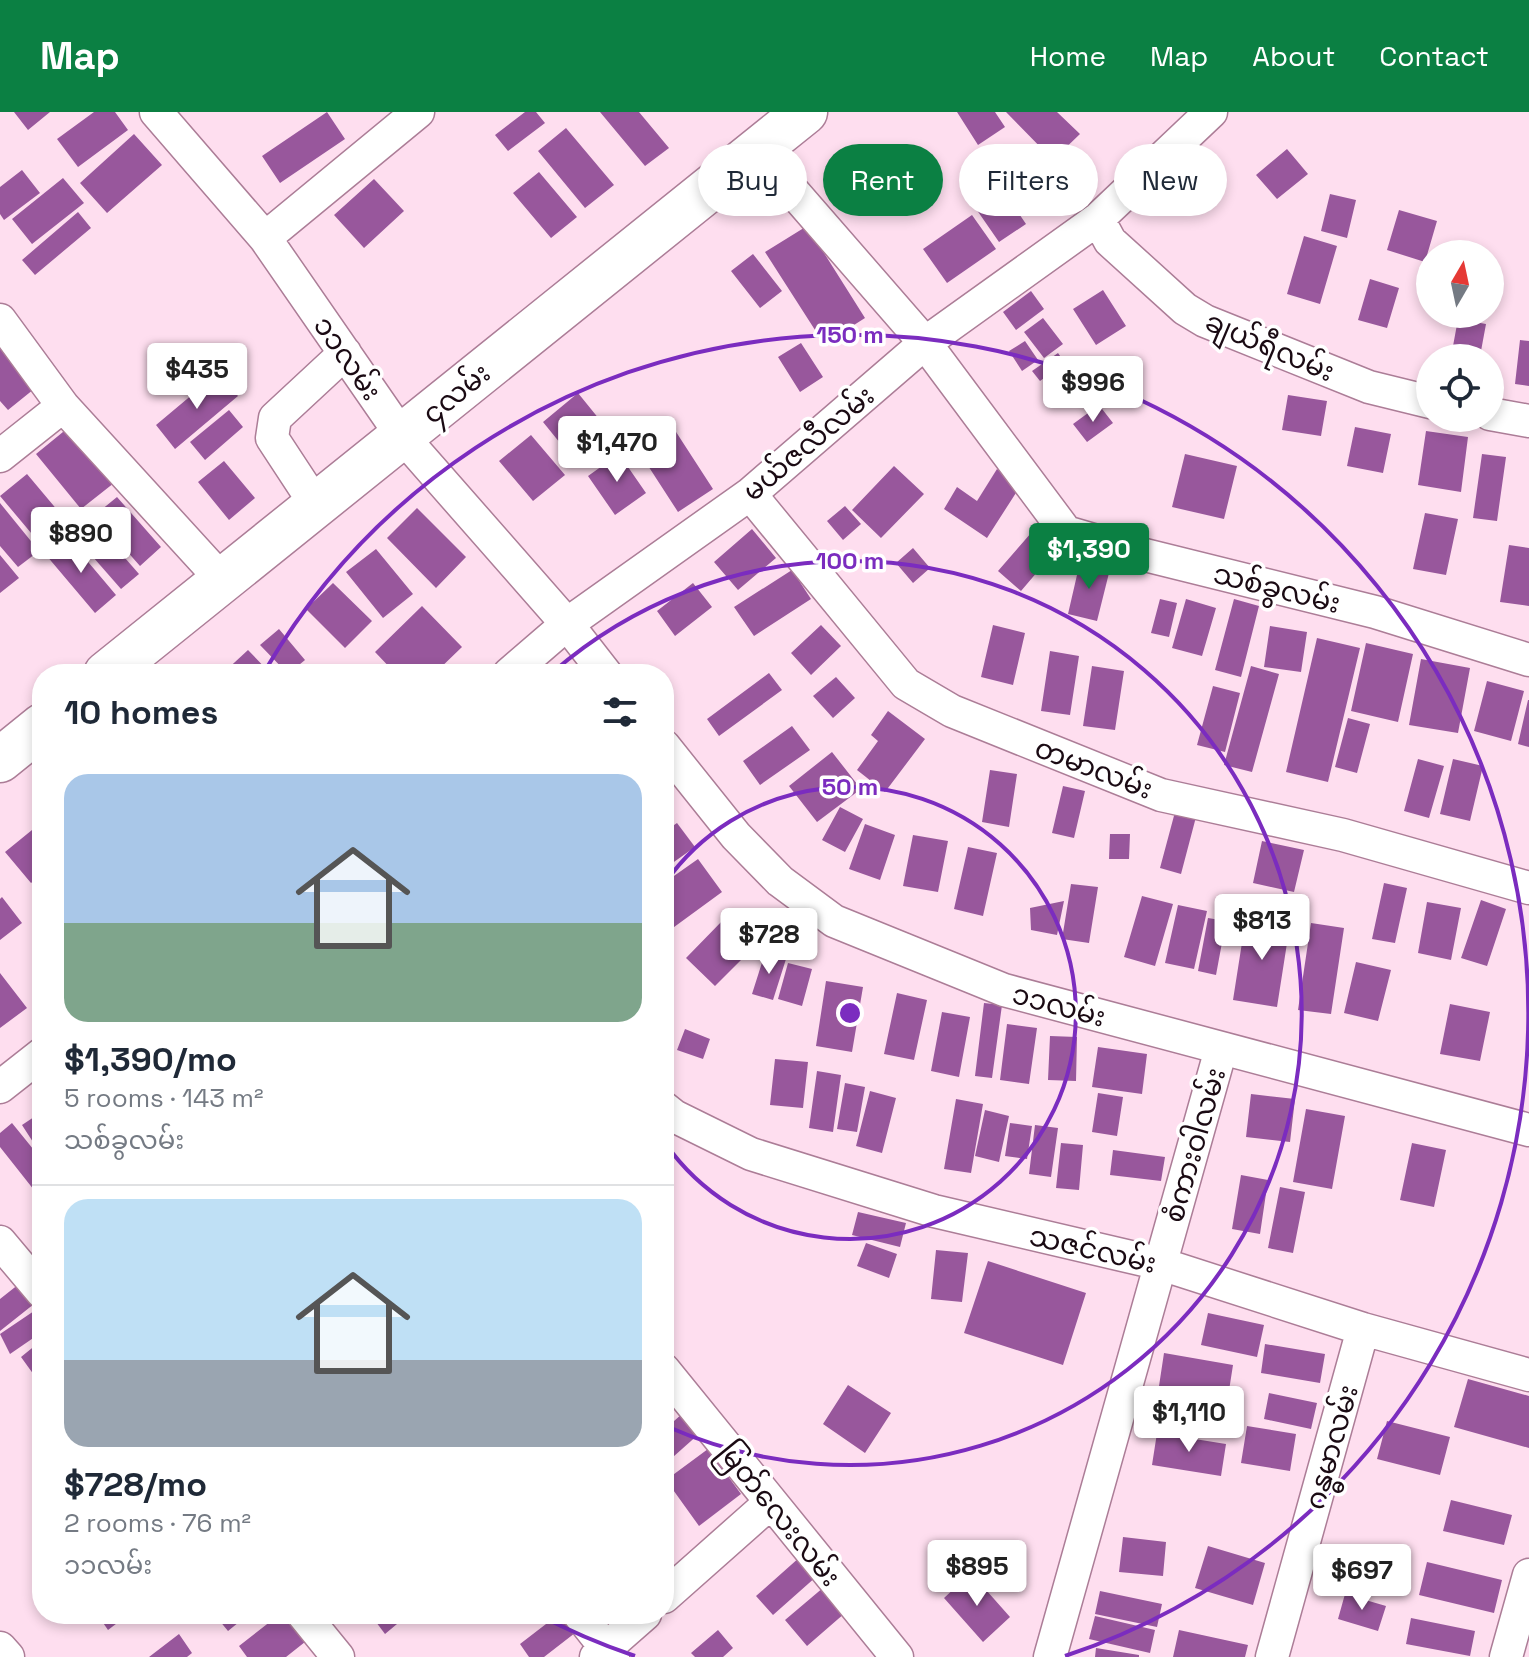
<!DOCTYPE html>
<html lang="en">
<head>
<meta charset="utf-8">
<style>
	:root { --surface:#fff; --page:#f6f6f7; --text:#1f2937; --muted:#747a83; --line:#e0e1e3; --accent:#0b8043 }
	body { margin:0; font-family:"Space Grotesk","Noto Sans Myanmar",sans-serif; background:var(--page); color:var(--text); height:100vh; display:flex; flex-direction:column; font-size:30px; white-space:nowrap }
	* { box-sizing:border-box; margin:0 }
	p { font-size:26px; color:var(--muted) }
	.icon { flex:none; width:44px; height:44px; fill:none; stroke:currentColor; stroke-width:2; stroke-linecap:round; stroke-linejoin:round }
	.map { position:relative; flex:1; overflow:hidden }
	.sheet { position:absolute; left:32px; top:552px; width:642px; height:960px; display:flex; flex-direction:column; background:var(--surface); border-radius:32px; box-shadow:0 4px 12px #0003 }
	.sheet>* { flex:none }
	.top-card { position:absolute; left:698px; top:32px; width:710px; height:72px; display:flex; gap:16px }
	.needle { width:52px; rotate:9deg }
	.tools { position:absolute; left:1416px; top:128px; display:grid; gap:16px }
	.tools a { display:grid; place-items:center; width:88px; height:88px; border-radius:50%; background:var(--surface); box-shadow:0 4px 12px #0003; font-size:40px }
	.price { position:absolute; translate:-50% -68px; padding:0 18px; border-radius:8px; background:#fff; color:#222; font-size:26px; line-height:52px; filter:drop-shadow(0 2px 4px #0008) }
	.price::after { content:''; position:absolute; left:50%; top:48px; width:24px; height:18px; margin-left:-12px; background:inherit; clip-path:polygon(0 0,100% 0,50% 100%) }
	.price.selected { background:var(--accent); color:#fff }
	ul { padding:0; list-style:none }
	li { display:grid; align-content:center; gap:16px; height:424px; padding:0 32px }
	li+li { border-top:2px solid var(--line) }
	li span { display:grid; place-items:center; height:248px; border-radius:24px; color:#555 }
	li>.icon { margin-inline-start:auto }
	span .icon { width:144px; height:144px; fill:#fffc; stroke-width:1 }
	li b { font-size:34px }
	h2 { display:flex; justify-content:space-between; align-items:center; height:96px; padding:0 32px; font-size:34px }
	.chip { padding:0 28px; border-radius:36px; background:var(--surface); box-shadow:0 4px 12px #0003; font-size:28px; line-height:72px }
	.chip.selected { background:var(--accent); color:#fff }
	header { display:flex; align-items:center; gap:48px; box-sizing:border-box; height:112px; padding:0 40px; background:var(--accent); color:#fff }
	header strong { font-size:38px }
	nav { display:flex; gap:44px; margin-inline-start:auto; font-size:28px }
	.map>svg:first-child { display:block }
	.building { fill:#98579c }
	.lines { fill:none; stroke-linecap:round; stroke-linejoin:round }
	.street-casing { stroke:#ac7d97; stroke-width:35 }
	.secondary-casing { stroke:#ac7d97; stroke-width:47 }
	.street { stroke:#fff; stroke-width:32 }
	.secondary { stroke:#fff; stroke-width:44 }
	.ring { fill:none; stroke:#7b2cbf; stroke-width:4 }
	.labels { text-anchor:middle; stroke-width:7; stroke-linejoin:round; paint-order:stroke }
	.street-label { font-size:28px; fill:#1a0a13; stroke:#fff }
	.centre { fill:#7b2cbf; stroke:#fff; stroke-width:4 }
	.ring-label { font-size:24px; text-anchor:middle; font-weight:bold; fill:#7b2cbf; stroke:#fff; stroke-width:7; stroke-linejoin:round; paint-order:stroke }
</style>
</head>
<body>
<header>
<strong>Map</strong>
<nav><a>Home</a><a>Map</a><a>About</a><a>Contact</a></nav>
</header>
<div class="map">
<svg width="1529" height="1545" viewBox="0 0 1529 1545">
	<rect width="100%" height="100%" fill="#fedeef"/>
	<path class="building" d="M14,0H50L28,18Z
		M94,0H115L128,18L78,55L57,27Z
		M327,0L345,27L280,71L262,44Z
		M525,0H536L545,11L508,39L495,23Z
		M600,0H639L669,36L645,54Z
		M957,0H995L1005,15L978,33Z
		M1006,0H1057L1080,22L1053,48Z
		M566,16L614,73L585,96L538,39Z
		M134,22L162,53L107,101L80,71Z
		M1287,37L1308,62L1277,87L1256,63Z
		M22,58L40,81L4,108L0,102V75Z
		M990,59L1026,112L999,130L963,78Z
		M539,60L577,105L551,126L513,81Z
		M63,66L84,91L32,132L12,107Z
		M374,67L404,99L364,136L334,103Z
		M1330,82L1356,88L1347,126L1321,119Z
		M1399,98L1437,109L1425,150L1387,138Z
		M78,100L91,116L35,163L22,148Z
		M972,103L996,137L947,171L923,137Z
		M807,114L865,206L824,232L765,140Z
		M1304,124L1337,134L1320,192L1287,182Z
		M753,142L782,179L760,196L731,159Z
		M1370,167L1399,176L1387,216L1358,208Z
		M1103,178L1126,214L1096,233L1073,197Z
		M1031,179L1044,197L1016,218L1003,200Z
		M1043,206L1063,232L1044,246L1024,220Z
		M1458,207L1486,212L1481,239L1453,234Z
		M0,225L39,273L8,298L0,289Z
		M1520,228L1529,229V274L1515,272Z
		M1025,229L1038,248L1022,259L1009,239Z
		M801,231L823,265L800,280L778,245Z
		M1058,241L1065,251L1040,269L1032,259Z
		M1071,258L1086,279L1064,295L1049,274Z
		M218,261L238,284L175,337L156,313Z
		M578,281L608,318L573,347L543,310Z
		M1288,283L1327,289L1321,324L1282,318Z
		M1099,293L1113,311L1087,330L1073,312Z
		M229,298L243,315L205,348L190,330Z
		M667,306L713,377L678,400L632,329Z
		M74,311L119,367L81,397L36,342Z
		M1355,315L1391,322L1383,361L1347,354Z
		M1426,319L1468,325L1461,380L1418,373Z
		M531,323L565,363L533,389L499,349Z
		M619,342L646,381L615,403L588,364Z
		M1185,342L1237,354L1224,407L1172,395Z
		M1482,342L1506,345L1497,409L1473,406Z
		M224,349L255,386L229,408L198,370Z
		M894,354L924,382L881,426L852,398Z
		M997,357L1021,373L987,426L944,397L957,375L977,389Z
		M27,362L69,412L42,434L0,384Z
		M117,385L161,435L140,454L95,403Z
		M0,391L39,439L18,455L0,434Z
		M845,394L861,412L843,428L827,409Z
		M417,396L466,445L436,476L387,426Z
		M1425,401L1458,407L1446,463L1413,457Z
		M1045,405L1067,425L1021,479L998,459Z
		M90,406L139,462L121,477L72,421Z
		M752,417L776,446L738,478L714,450Z
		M67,425L116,483L95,501L46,443Z
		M1509,433L1529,436V494L1500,490Z
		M913,436L930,456L913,471L896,451Z
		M376,437L413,482L383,506L346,460Z
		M0,443L19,466L0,481Z
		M1080,450L1110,457L1097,509L1068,502Z
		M792,458L811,487L754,524L734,495Z
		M333,471L372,509L345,536L306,497Z
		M693,471L712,495L675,524L657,499Z
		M1160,487L1177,491L1169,525L1151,521Z
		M1186,487L1216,496L1202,544L1172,536Z
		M1234,487L1259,494L1241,565L1215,558Z
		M422,494L462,535L434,562H396L375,540Z
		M821,513L841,534L811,563L791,541Z
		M993,513L1025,521L1013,573L981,565Z
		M1270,514L1307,520L1301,560L1264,555Z
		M279,517L305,548L288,562L260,533Z
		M1317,526L1360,536L1328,670L1286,660Z
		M1366,531L1413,542L1398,610L1351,599Z
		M248,538L271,562H222Z
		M1050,539L1079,544L1070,603L1041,599Z
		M1421,547L1470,556L1458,621L1409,613Z
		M1092,554L1124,559L1115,618L1083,614Z
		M1251,554L1279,562L1252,660L1224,653Z
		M769,561L782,578L719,624L707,607Z
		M836,565L855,586L833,606L813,584Z
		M1487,569L1524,579L1511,629L1474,619Z
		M1213,574L1240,581L1225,640L1197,633Z
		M1528,588H1529V635L1518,632Z
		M888,599L925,627L885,680L857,658L878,629L871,623Z
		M1348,606L1370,612L1357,661L1335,655Z
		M792,614L810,638L760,673L743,649Z
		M832,640L861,677L817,710L789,674Z
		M1418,647L1444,654L1429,706L1404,699Z
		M1453,647L1483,654L1470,709L1440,702Z
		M990,658L1017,662L1009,715L982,710Z
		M1063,674L1085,679L1074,726L1052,721Z
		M840,695L863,707L845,740L822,728Z
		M1175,700L1196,705L1181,762L1160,756Z
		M677,711L695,735L664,757V720Z
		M865,712L895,723L880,768L849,757Z
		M32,718L42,729V762L31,771L5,740Z
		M1110,722H1130L1129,747H1109Z
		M913,723L948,729L938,780L903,774Z
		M1262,729L1304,738L1294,780L1253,771Z
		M968,735L997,741L983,804L954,797Z
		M698,747L722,780L670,818L664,809V771Z
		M1384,771L1407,776L1395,831L1372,827Z
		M1071,772L1098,775L1089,831L1062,827Z
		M1142,784L1173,792L1155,854L1124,845Z
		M2,785L22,811L0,828V787Z
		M1481,788L1506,797L1487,854L1461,846Z
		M1064,789L1057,823L1031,818L1030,796Z
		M1427,790L1461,796L1451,848L1418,841Z
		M1178,793L1207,799L1194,857L1165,851Z
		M1246,805L1290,812L1277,895L1233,888Z
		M1208,806L1226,809L1216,863L1198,859Z
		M724,807L754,835L715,874L686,846Z
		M1311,811L1344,816L1331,902L1298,898Z
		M765,841L786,847L773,888L752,882Z
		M1356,850L1391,858L1378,909L1344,901Z
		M788,851L812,857L802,894L778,887Z
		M0,861L27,896L0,916Z
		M826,869L863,875L852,940L816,934Z
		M897,881L927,888L914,948L884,942Z
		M984,891L1002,893L992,966L975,964Z
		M1450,892L1490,900L1480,949L1440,942Z
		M942,900L970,905L959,965L931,959Z
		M1007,912L1037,916L1029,972L1000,968Z
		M685,917L710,927L703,947L677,938Z
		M1050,924L1077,925L1076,969L1048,968Z
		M1098,935L1147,942L1142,982L1092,975Z
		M775,947L808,950L803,996L770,993Z
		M817,959L841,963L833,1020L809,1016Z
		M845,971L865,975L857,1020L837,1017Z
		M870,979L896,986L882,1041L856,1034Z
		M1098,981L1123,985L1117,1024L1092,1020Z
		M1251,982L1295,987L1290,1030L1246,1025Z
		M956,987L983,992L971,1061L944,1057Z
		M1306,997L1345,1004L1332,1077L1293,1070Z
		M985,998L1009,1004L999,1050L975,1044Z
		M34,1005L42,1018V1044L22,1013Z
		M12,1011L42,1048V1072L34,1078L0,1035V1021Z
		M1010,1011L1032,1014L1027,1047L1005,1044Z
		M1035,1013L1058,1016L1051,1065L1029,1062Z
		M1061,1031L1083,1033L1079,1078L1056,1076Z
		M1412,1031L1446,1038L1434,1095L1400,1088Z
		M1113,1038L1165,1045L1161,1069L1110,1063Z
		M1241,1063L1268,1068L1260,1122L1232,1117Z
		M1280,1075L1305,1080L1293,1141L1268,1136Z
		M858,1100L906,1111L900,1135L852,1123Z
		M866,1131L897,1142L889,1166L857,1154Z
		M936,1138L968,1141L962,1190L931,1187Z
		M988,1149L1086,1181L1063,1253L964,1221Z
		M19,1172L34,1192L0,1219V1187Z
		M34,1199L42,1211V1220L10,1242L0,1222Z
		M1208,1201L1264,1213L1257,1245L1201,1233Z
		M42,1228V1257L34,1263L21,1245Z
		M1265,1232L1325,1242L1320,1271L1261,1261Z
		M1164,1241L1233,1253L1228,1285L1159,1274Z
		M1468,1267L1529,1284V1336L1454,1315Z
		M848,1273L891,1301L865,1341L823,1312Z
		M1269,1281L1317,1291L1311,1317L1264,1307Z
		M683,1301L700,1321L664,1353V1318Z
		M1387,1309L1450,1325L1440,1363L1377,1347Z
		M1247,1314L1296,1322L1290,1359L1241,1351Z
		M1157,1321L1226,1332L1221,1364L1152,1353Z
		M708,1337L741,1382L699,1414L666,1368Z
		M1451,1388L1512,1403L1504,1433L1443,1419Z
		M1123,1425L1166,1430L1163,1464L1119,1460Z
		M1208,1434L1265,1451L1253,1493L1195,1476Z
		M800,1445L817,1464L773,1503L756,1484Z
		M1427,1450L1502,1468L1494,1501L1419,1483Z
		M971,1461L1010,1505L983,1530L944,1486Z
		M824,1475L845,1501L807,1534L785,1508Z
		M1100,1479L1162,1492L1157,1515L1095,1502Z
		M1345,1482L1386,1494L1378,1519L1338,1507Z
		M97,1502H129L108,1518Z
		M214,1502H249L228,1519Z
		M280,1502H292L310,1526L286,1545H247L239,1534Z
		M370,1502H409L385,1522Z
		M559,1502H575L584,1514L544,1545H529L520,1532Z
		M1095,1504L1155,1518L1150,1541L1089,1527Z
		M1411,1506L1475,1519L1470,1544L1406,1532Z
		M718,1518L733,1536L723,1545H695L691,1541Z
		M1179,1518L1248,1533L1245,1545H1173Z
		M179,1522L192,1541L187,1545H149Z
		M1096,1536L1139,1543V1545H1095Z"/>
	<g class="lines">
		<g class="street-casing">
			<path id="street" d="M156,0L265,126L402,324L567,512L606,562
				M757,38L925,231L1066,420L1145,443L1375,500L1529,548
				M1098,107L1110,129L1185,197L1205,209L1369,275L1430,290
				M265,126L418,0
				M0,208L63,294L222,468
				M1490,302L1529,309
				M0,344L63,294
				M750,382L906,572L952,599L1161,683L1343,723L1529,776
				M316,393L272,326L275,306L345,241
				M509,562L567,512L750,382L925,231L1098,107L1211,0
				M664,634L736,724L780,769L834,809L1004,878L1529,1018
				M0,975L42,942
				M664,996L674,1004L751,1042L934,1099L1161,1152L1363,1217L1529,1263
				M0,1130L42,1180
				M664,1258L897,1545
				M664,1485L770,1391
				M303,1502L338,1545
				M579,1502L613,1545
				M0,1536L8,1545
				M596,1545L645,1502
				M1050,1545L1221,937
				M1272,1545L1363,1217
				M1506,1545L1529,1463"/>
		</g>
		<g class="secondary-casing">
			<path id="secondary" d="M106,562L805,0
				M0,648L42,614"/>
		</g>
		<use href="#street" class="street"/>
		<use href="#secondary" class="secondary"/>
	</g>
	<g class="ring">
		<path d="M665 771A226 226 0 1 1 665 1031"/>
		<path d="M553 560A452 452 0 1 1 666 1314"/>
		<path d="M635 1544A678 678 0 0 1 537 1502M266 557A678 678 0 1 1 1065 1544"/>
	</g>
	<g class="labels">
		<g class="street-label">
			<text transform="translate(1270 234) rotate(23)" y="10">ချယ်ရီလမ်း</text>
			<text transform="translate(348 246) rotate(55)" y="10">၁၁လမ်း</text>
			<text transform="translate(456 281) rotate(-39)" y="10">၄လမ်း</text>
			<text transform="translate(808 331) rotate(-40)" y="10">မယ်ဇလီလမ်း</text>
			<text transform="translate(1277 476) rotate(14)" y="10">သစ်ခွလမ်း</text>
			<text transform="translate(1094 656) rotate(21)" y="10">တမာလမ်း</text>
			<text transform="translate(1059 893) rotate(15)" y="10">၁၁လမ်း</text>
			<text transform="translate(1194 1033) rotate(-74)" y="10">စံကားဝါလမ်း</text>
			<text transform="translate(1093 1137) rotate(13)" y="10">သဇင်လမ်း</text>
			<text transform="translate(1331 1335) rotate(-74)" y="10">ဂန္ဓမာလမ်း</text>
			<text transform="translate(780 1402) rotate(51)" y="10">မြတ်လေးလမ်း</text>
		</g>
	</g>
	<circle cx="850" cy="901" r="12" class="centre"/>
	<g class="ring-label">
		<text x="850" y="231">150 m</text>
		<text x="850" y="457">100 m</text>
		<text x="850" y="683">50 m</text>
	</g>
</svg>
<div class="tools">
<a><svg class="needle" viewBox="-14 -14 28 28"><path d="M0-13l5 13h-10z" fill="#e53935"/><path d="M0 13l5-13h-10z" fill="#747a83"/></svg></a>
<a><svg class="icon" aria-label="locate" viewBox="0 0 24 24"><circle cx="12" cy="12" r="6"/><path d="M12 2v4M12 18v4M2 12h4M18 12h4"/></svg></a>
</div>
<b class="price" style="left:197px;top:299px">$435</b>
<b class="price" style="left:1093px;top:312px">$996</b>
<b class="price" style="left:617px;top:372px">$1,470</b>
<b class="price" style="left:81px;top:463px">$890</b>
<b class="price selected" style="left:1089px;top:479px">$1,390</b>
<b class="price" style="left:1262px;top:850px">$813</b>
<b class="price" style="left:769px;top:864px">$728</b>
<b class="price" style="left:1189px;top:1342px">$1,110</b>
<b class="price" style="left:977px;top:1496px">$895</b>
<b class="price" style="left:1362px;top:1500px">$697</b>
<div class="top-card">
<a class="chip">Buy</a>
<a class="chip selected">Rent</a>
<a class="chip">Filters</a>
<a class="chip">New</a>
</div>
<section class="sheet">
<h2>10 homes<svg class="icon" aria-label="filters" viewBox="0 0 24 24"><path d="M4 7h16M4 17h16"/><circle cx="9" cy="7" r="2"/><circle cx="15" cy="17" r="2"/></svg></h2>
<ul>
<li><span style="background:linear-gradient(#a9c7e8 60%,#7fa58c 0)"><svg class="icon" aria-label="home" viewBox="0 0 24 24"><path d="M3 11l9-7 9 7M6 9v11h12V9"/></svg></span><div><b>$1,390/mo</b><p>5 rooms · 143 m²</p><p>သစ်ခွလမ်း</p></div></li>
<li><span style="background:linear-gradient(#bfe0f5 65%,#9aa5b1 0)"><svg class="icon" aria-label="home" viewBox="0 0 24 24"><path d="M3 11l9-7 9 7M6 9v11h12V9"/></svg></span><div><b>$728/mo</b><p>2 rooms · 76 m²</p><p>၁၁လမ်း</p></div></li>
</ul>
</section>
</div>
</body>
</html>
